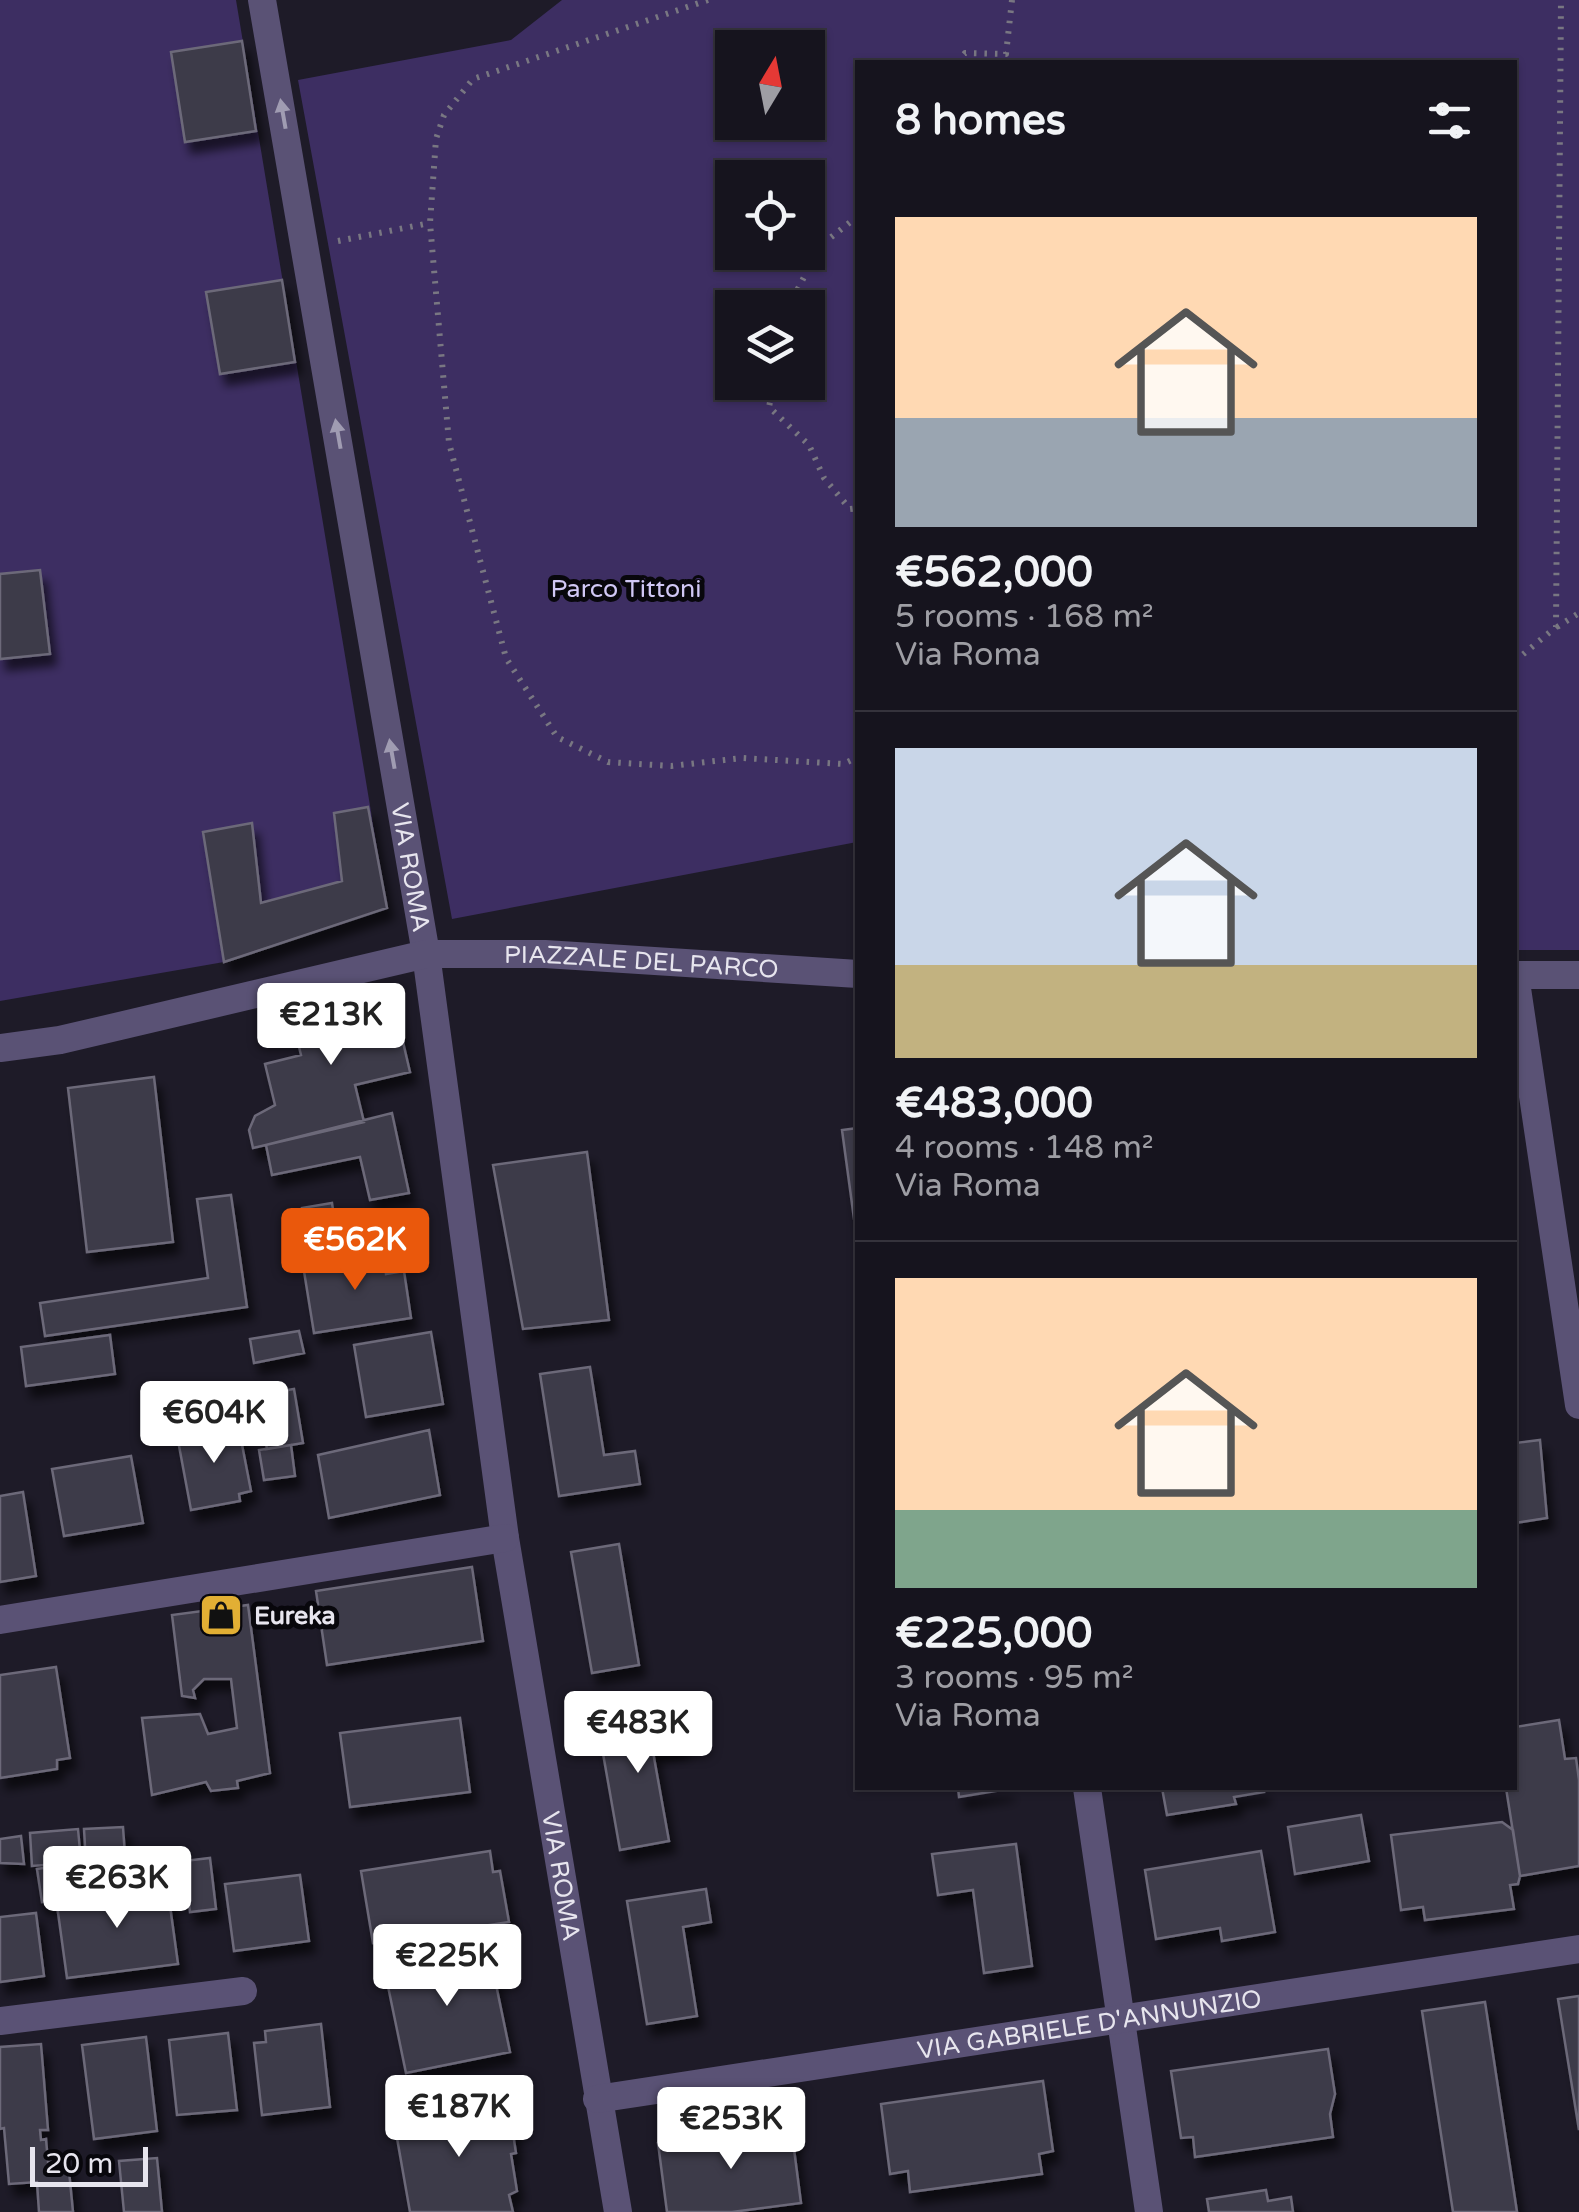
<!DOCTYPE html>
<html lang="en">
<head>
<meta charset="utf-8">
<style>
	:root { --surface:#16141e; --page:#23212b; --text:#f1f3f6; --muted:#9e9ea4; --line:#35333c; --accent:#ea580c }
	body { margin:0; font-family:"Varela Round",sans-serif; background:var(--page); color:var(--text); height:100vh; display:flex; flex-direction:column; font-size:38px; white-space:nowrap }
	* { box-sizing:border-box; margin:0 }
	p { font-size:32px; color:var(--muted) }
	.icon { flex:none; width:55px; height:55px; fill:none; stroke:currentColor; stroke-width:2; stroke-linecap:round; stroke-linejoin:round }
	.map { position:relative; flex:1; overflow:hidden }
	.details { position:absolute; left:855px; top:60px; width:662px; height:1730px; display:flex; flex-direction:column; background:var(--surface); border-radius:0px; box-shadow:0 2px 8px #0004,0 0 0 2px var(--line) }
	.details>* { flex:none }
	.needle { width:65px; rotate:10deg }
	.buttons { position:absolute; left:715px; top:30px; display:grid; gap:20px }
	.buttons a { display:grid; place-items:center; width:110px; height:110px; border-radius:0px; background:var(--surface); box-shadow:0 2px 8px #0004,0 0 0 2px var(--line); font-size:50px }
	.scale { position:absolute; left:30px; bottom:25px; width:118px; box-sizing:border-box; padding-left:10px; border:5px solid #e7e5ee; border-top:0; font-size:28px; line-height:35px; white-space:nowrap; color:#e7e5ee; -webkit-text-stroke:8px #08070c; paint-order:stroke }
	.price { position:absolute; translate:-50% -85px; padding:0 22px; border-radius:10px; background:#fff; color:#222; font-size:32px; line-height:65px; filter:drop-shadow(0 2px 5px #0008) }
	.price::after { content:''; position:absolute; left:50%; top:60px; width:30px; height:22px; margin-left:-15px; background:inherit; clip-path:polygon(0 0,100% 0,50% 100%) }
	.price.active { background:var(--accent); color:#fff }
	ul { padding:0; list-style:none }
	li { display:grid; align-content:center; gap:20px; height:530px; padding:0 40px }
	li+li { border-top:2px solid var(--line) }
	li span { display:grid; place-items:center; height:310px; border-radius:0px; color:#555 }
	li>.icon { margin-inline-start:auto }
	span .icon { width:180px; height:180px; fill:#fffc; stroke-width:1 }
	li b { font-size:42px }
	h2 { display:flex; justify-content:space-between; align-items:center; height:120px; padding:0 40px; font-size:42px }
	.map>svg:first-child { display:block }
	.green { fill:#3d2e62; fill-rule:evenodd }
	.building { fill:#3d3a48; stroke:#6c6979; stroke-width:2.5; filter:url(#shadow) }
	.lines { fill:none; stroke-linecap:round; stroke-linejoin:round }
	.path { stroke:#797782; stroke-width:6; stroke-dasharray:2.5 8; stroke-linecap:butt }
	.minor { stroke:#5a5275; stroke-width:28 }
	.oneway { fill:#a09cb2 }
	.labels { text-anchor:middle; stroke-width:10; stroke-linejoin:round; paint-order:stroke }
	.park-label { font-size:25px; fill:#d1c8f5; stroke:#08070c }
	.street-label { font-size:25px; fill:#e7e5ee; stroke:#08070c }
	.poi-label { font-size:25px; font-weight:bold; fill:#e7e5ee; stroke:#08070c; text-anchor:start }
</style>
</head>
<body>
<div class="map">
<svg width="1579" height="2212" viewBox="0 0 1579 2212">
	<defs>
		<filter id="shadow"><feDropShadow dx="6" dy="11" stdDeviation="5" flood-color="#0009"/></filter>
	</defs>
	<rect width="100%" height="100%" fill="#1e1b28"/>
	<path class="green" d="M0,0H236L387,908L224,962L0,1001Z
		M562,0H1579V950H1515V62H858L857,842L452,919L298,80L511,40ZM732,48H808V122H732ZM732,178H808V252H732ZM732,308H808V382H732Z"/>
	<path class="building" d="M242,41L256,131L185,142L171,52Z
		M282,280L295,362L220,374L206,292Z
		M40,570L50,654L0,659V574Z
		M368,807L387,908L224,962L203,832L252,823L261,903L342,881L334,813Z
		M391,991L410,1072L355,1085L364,1122L253,1148L249,1130L255,1116L275,1105L265,1064L301,1055L291,1013Z
		M154,1077L173,1242L87,1252L68,1088Z
		M392,1113L409,1193L370,1200L360,1157L272,1175L266,1145Z
		M858,1128V1248L842,1130Z
		M587,1152L609,1320L523,1329L493,1165Z
		M231,1195L247,1307L45,1336L40,1303L208,1278L197,1199Z
		M332,1203L337,1237L306,1242L302,1208Z
		M383,1253L386,1274L404,1271L411,1318L314,1333L303,1265Z
		M299,1331L304,1353L254,1363L250,1339Z
		M431,1332L443,1404L366,1417L354,1345Z
		M110,1335L115,1374L26,1386L21,1347Z
		M590,1367L604,1455L635,1451L640,1484L559,1496L540,1374Z
		M294,1389L303,1443L267,1449L257,1395Z
		M238,1424L251,1491L239,1494L240,1501L191,1510L177,1435Z
		M429,1430L440,1495L329,1518L318,1455Z
		M1540,1440L1547,1518L1515,1523V1443Z
		M291,1445L295,1476L264,1480L259,1450Z
		M131,1456L143,1523L64,1536L52,1469Z
		M23,1492L36,1576L0,1582V1496Z
		M619,1544L639,1665L592,1673L571,1552Z
		M472,1567L483,1641L327,1665L316,1591Z
		M248,1605L270,1773L237,1781L238,1788L211,1791L206,1782L152,1795L142,1718L200,1714L208,1734L237,1728L231,1679H204L193,1690L195,1698L182,1696L172,1615Z
		M56,1667L70,1758L57,1760V1769L0,1778V1675Z
		M677,1712L683,1747L653,1752L669,1841L620,1850L598,1725Z
		M460,1718L470,1792L350,1807L340,1733Z
		M1559,1720L1565,1759L1576,1758L1579,1780V1866L1520,1876L1506,1788H1515V1727Z
		M958,1788H1008V1789L959,1797Z
		M1162,1788H1263L1264,1792L1234,1797L1236,1804L1167,1815Z
		M1361,1815L1369,1861L1295,1874L1288,1827Z
		M1502,1822L1513,1830L1520,1876L1518,1884L1510,1885L1514,1909L1425,1920L1423,1907L1401,1910L1391,1835Z
		M123,1827L125,1856L118,1861L86,1863L84,1829Z
		M78,1829L81,1862L32,1866L30,1833Z
		M21,1836L24,1864L0,1863V1839Z
		M1016,1844L1032,1966L984,1973L973,1890L938,1895L932,1854Z
		M490,1851L493,1872L500,1871L509,1922L373,1943L361,1871Z
		M1261,1851L1275,1932L1222,1941L1220,1928L1156,1939L1145,1870Z
		M210,1858L216,1909L190,1912L184,1861Z
		M81,1862L85,1896L42,1902L37,1869Z
		M300,1875L309,1941L234,1951L225,1884Z
		M167,1884L178,1964L67,1978L56,1898Z
		M706,1889L711,1922L683,1927L697,2016L647,2024L627,1901Z
		M36,1913L44,1976L0,1982V1917Z
		M488,1946L510,2052L406,2073L384,1967Z
		M1579,1996V2130L1558,1999Z
		M1485,2002L1517,2212H1453L1422,2011Z
		M321,2024L330,2107L262,2115L254,2043L266,2042L265,2031Z
		M228,2033L237,2110L177,2115L169,2040Z
		M146,2037L157,2131L94,2139L82,2045Z
		M41,2044L48,2130H40L41,2140L46,2139L48,2162L68,2161L73,2212H39L37,2182L9,2184L4,2128L0,2129V2047Z
		M1328,2049L1335,2094L1330,2114L1333,2137L1195,2157L1193,2137L1181,2138L1171,2071Z
		M1043,2081L1053,2151L1039,2154L1042,2174L910,2192L908,2171L890,2174L881,2104Z
		M508,2101L516,2153L511,2154L517,2191L509,2195L513,2212H410L394,2121Z
		M791,2126L801,2203L732,2212H667L658,2143Z
		M157,2158L162,2212H124L119,2161Z
		M1266,2190L1268,2201L1291,2197L1293,2212H1209L1207,2199Z"/>
	<g class="lines">
		<path class="path" d="M708,0L473,79L444,115L436,139L430,223L449,443L506,658L557,737L608,762L671,766L742,758L843,764L858,757
			M957,62L965,53L1006,54L1012,0
			M338,241L430,223
			M788,308L820,246L858,216
			M774,382L769,407L809,445L824,478L850,509L858,508
			M1557,627L1579,613
			M1515,661L1556,627L1561,0"/>
		<g class="minor">
			<path id="s1" d="M262,0L426,954L505,1538L618,2212"/>
			<path d="M1515,975L1579,1405"/>
			<path d="M1515,975H1579"/>
			<path id="s2" d="M0,1048L60,1040L426,954H545L858,974"/>
			<path d="M0,1620L505,1538"/>
			<path d="M1087,1788L1149,2212"/>
			<path d="M0,2021L243,1991"/>
			<path id="s3" d="M597,2099L1579,1949"/>
		</g>
	</g>
	<defs><path id="oneway-solid" d="M-6-.8H1V-3.2L6.5 0L1 3.2V.8H-6Z" transform="scale(2.5)"/></defs>
	<g class="oneway">
		<use href="#oneway-solid" transform="translate(283 114) rotate(-100)"/>
		<use href="#oneway-solid" transform="translate(338 434) rotate(-100)"/>
		<use href="#oneway-solid" transform="translate(392 754) rotate(-100)"/>
	</g>
	<defs>
		<g id="shop-square" transform="scale(2.25)"><rect x="-9" y="-9" width="18" height="18" rx="4" fill="#e2af34" stroke="#08070c"/><path d="M-5-2.5h2.3a2.7 3.5 0 0 1 5.4 0H5L5.5 6h-11ZM-1.5-2.5h3a1.5 2.3 0 0 0-3 0Z" fill="#111"/></g>
	</defs>
	<g fill-rule="evenodd">
		<use href="#shop-square" x="221" y="1615"/>
	</g>
	<g class="labels">
		<g class="park-label">
			<text x="626" y="597">Parco Tittoni</text>
		</g>
		<g class="street-label">
			<text dy="9" stroke="none"><textPath href="#s1" startOffset="880">VIA ROMA</textPath></text>
			<text dy="9" stroke="none"><textPath href="#s2" startOffset="652">PIAZZALE DEL PARCO</textPath></text>
			<text dy="9" stroke="none"><textPath href="#s1" startOffset="1900">VIA ROMA</textPath></text>
			<text dy="9" stroke="none"><textPath href="#s3" startOffset="498">VIA GABRIELE D'ANNUNZIO</textPath></text>
		</g>
		<g class="poi-label">
			<text x="254" y="1624">Eureka</text>
		</g>
	</g>
</svg>
<div class="buttons">
<a><svg class="needle" viewBox="-14 -14 28 28"><path d="M0-13l5 13h-10z" fill="#e53935"/><path d="M0 13l5-13h-10z" fill="#9e9ea4"/></svg></a>
<a><svg class="icon" aria-label="locate" viewBox="0 0 24 24"><circle cx="12" cy="12" r="6"/><path d="M12 2v4M12 18v4M2 12h4M18 12h4"/></svg></a>
<a><svg class="icon" aria-label="layers" viewBox="0 0 24 24"><path d="M12 4l9 5-9 5-9-5zM3 14l9 5 9-5"/></svg></a>
</div>
<div class="scale">20 m</div>
<b class="price" style="left:331px;top:1068px">€213K</b>
<b class="price active" style="left:355px;top:1293px">€562K</b>
<b class="price" style="left:214px;top:1466px">€604K</b>
<b class="price" style="left:638px;top:1776px">€483K</b>
<b class="price" style="left:117px;top:1931px">€263K</b>
<b class="price" style="left:447px;top:2009px">€225K</b>
<b class="price" style="left:459px;top:2160px">€187K</b>
<b class="price" style="left:731px;top:2172px">€253K</b>
<section class="details">
<h2>8 homes<svg class="icon" aria-label="filters" viewBox="0 0 24 24"><path d="M4 7h16M4 17h16"/><circle cx="9" cy="7" r="2"/><circle cx="15" cy="17" r="2"/></svg></h2>
<ul>
<li><span style="background:linear-gradient(#ffd9b3 65%,#9aa5b1 0)"><svg class="icon" aria-label="home" viewBox="0 0 24 24"><path d="M3 11l9-7 9 7M6 9v11h12V9"/></svg></span><div><b>€562,000</b><p>5 rooms · 168 m²</p><p>Via Roma</p></div></li>
<li><span style="background:linear-gradient(#c9d6e8 70%,#c2b280 0)"><svg class="icon" aria-label="home" viewBox="0 0 24 24"><path d="M3 11l9-7 9 7M6 9v11h12V9"/></svg></span><div><b>€483,000</b><p>4 rooms · 148 m²</p><p>Via Roma</p></div></li>
<li><span style="background:linear-gradient(#ffd9b3 75%,#7fa58c 0)"><svg class="icon" aria-label="home" viewBox="0 0 24 24"><path d="M3 11l9-7 9 7M6 9v11h12V9"/></svg></span><div><b>€225,000</b><p>3 rooms · 95 m²</p><p>Via Roma</p></div></li>
</ul>
</section>
</div>
</body>
</html>
